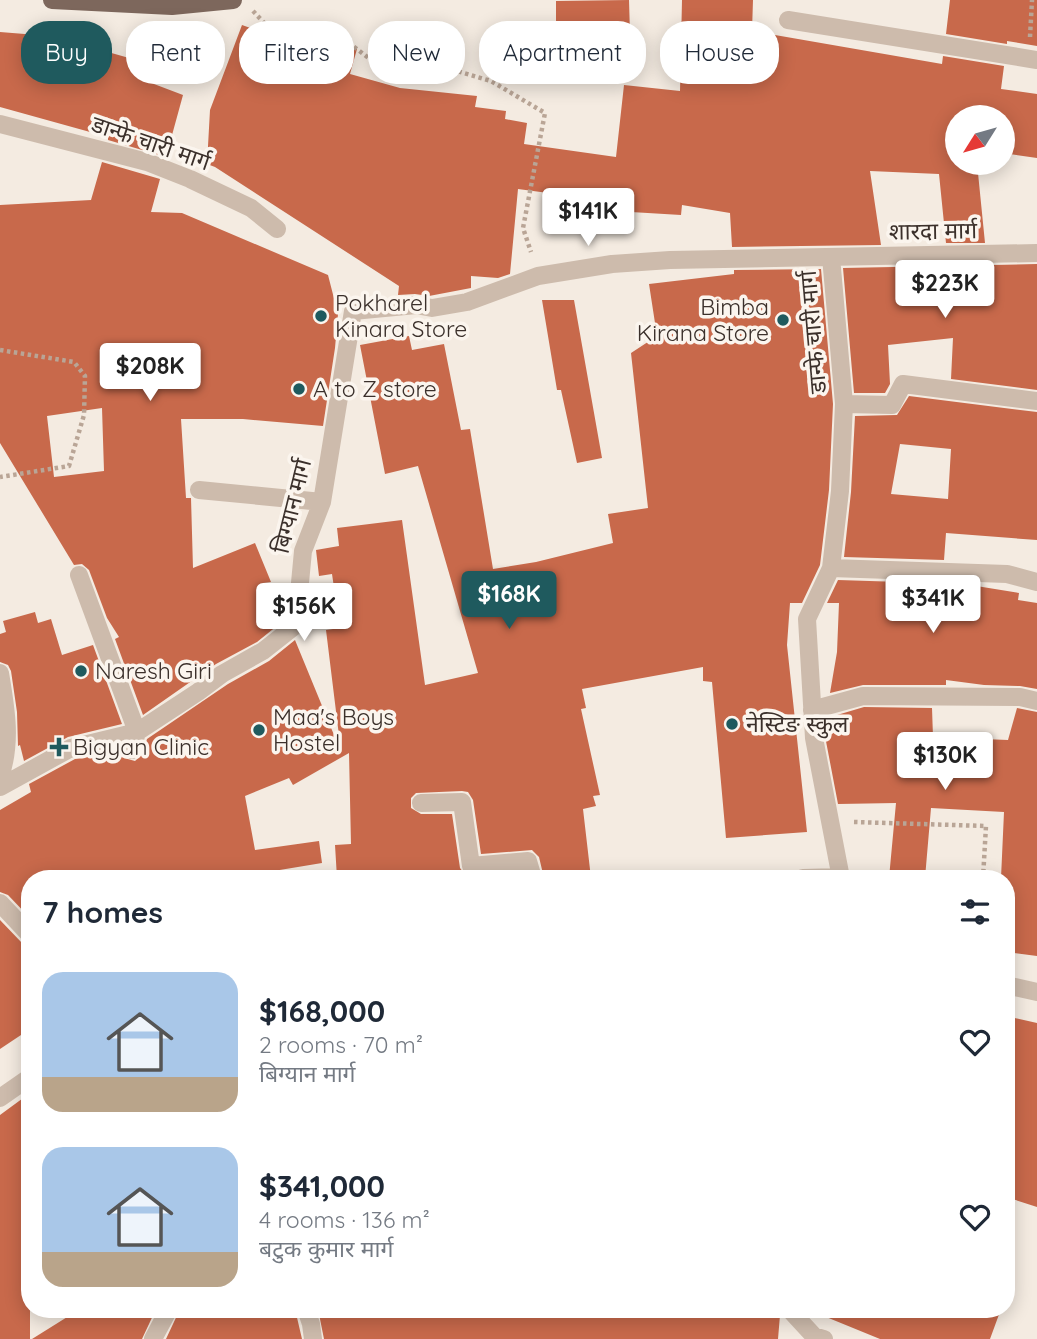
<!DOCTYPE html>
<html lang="en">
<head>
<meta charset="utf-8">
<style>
	:root { --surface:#fff; --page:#f6f6f7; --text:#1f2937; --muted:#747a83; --accent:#1f5a5e }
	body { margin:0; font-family:Quicksand,"Noto Sans Devanagari",sans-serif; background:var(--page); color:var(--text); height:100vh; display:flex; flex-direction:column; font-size:26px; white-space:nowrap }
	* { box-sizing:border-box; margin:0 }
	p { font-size:23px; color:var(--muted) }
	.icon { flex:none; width:38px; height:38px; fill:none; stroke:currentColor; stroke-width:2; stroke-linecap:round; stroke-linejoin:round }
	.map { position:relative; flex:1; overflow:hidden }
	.drawer { position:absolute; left:21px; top:870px; width:994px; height:448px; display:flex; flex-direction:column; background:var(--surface); border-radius:28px; box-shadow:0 4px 18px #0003 }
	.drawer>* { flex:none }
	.top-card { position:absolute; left:21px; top:21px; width:996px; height:63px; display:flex; gap:14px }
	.needle { width:46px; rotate:233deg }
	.controls { position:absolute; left:945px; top:105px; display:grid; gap:14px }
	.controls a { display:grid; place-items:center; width:70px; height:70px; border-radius:50%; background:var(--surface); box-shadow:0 4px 18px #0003; font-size:35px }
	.price { position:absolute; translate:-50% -60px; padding:0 16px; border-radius:7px; background:#fff; color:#222; font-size:23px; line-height:46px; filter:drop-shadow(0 2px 4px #0008) }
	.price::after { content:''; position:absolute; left:50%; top:42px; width:21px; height:16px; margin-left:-10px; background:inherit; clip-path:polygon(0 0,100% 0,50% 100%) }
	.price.selected { background:var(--accent); color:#fff }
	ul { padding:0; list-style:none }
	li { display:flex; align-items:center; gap:21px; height:175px; padding:0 21px }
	li span { display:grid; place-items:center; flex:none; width:196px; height:140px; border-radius:21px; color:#555 }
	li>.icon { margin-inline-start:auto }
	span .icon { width:84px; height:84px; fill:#fffc; stroke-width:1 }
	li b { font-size:30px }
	h2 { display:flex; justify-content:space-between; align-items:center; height:84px; padding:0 21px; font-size:30px }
	.chip { padding:0 24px; border-radius:28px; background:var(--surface); box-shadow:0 4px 18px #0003; font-size:24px; line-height:63px }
	.chip.selected { background:var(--accent); color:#fff }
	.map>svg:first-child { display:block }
	.building { fill:#c8694b; fill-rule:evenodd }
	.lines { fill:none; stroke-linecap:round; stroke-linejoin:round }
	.path { stroke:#b9a596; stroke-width:4.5; stroke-dasharray:3.5 3.5; stroke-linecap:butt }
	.minor { stroke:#cdbbac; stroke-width:18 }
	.major { stroke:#7d675c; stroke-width:18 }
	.poi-dot { fill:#1f5a5e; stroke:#fbf5ee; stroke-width:2.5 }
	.labels { text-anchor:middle; stroke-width:7; stroke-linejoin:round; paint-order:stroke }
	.street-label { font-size:23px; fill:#3b302b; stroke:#fbf5ee }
	.poi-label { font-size:23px; fill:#3b302b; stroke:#fbf5ee; text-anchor:start }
</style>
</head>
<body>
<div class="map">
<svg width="1037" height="1339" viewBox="0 0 1037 1339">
	<rect width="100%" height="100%" fill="#f4ebe1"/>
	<path class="building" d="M629,0L631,67L579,68L578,29H556V1Z
		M682,0H753L752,31L942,64L943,56L1004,66L1001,89L1037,94V158L1003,153V117H957V163H977L985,243H946L939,174L870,171L881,245L732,247L730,213L682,205L681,215L631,212V204L518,189L510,274L498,278L471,276V288L429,296L415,294L398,295L399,286L215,167L207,164L210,110L242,25L289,42L292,32L357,49L350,74L400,88L477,96L475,107L506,111L505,119L527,123L524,144L616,157L624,85L680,91Z
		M950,0H1037V46L1007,41V44L946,34Z
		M0,32L74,38L73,42L136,60L142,36L165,43L154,84L183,95L166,157L108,140V137L0,107Z
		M102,162L160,179L151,212L182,213L328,275L338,314L335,348L323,426L243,419H181L186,498H191L193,568L255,543L271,582L263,583L283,621L257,642L216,664L143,715L115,639L119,637L107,618L89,570L82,564L74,565L0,443V205L91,200ZM102,408L104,471L54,477L47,416Z
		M1037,264V390L951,379L953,338L888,345L890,384L885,393H854L843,268Z
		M821,269L833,404L829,490L820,565L802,603H790L787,645L807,832L726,838L712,682L703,681V667L582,689L586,708L581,709L600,795L593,796L596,806L583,809L591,878H544L539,857L532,850L481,854L473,800L468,792L462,791L416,793L411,798V808L421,814H452L460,868L466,876L520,873L521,878H337L335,845L351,844L349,753L293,785L289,778L245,796L255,850L319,841L322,863L232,878H30V918L8,895L0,892V810L31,792L29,784L75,759L121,748L124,758L135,761L143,754L147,739L228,684L269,661L295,640L341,752L326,630L340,628L332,574L319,576L316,550L339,546L337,528L402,520L425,685L478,673L418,466L385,474L360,345L409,336L412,350L444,344L461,430L470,429L493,569L536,562L613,543L608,514L648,508L631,353L657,336L649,284L734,274V270Z
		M542,300H574L602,458L577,463L561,390H557Z
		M909,396L1037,412V540L946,533L944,560L844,557L851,492L855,416L897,415ZM900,444L951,449L948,499L891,494Z
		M838,580L964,584L1019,593L1018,600L1037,603V689L1020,686L984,685L946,680V685H863L830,693L837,652L839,603H827Z
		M35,612L38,623L51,619L62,655L93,645L122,724L68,737L24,761L20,745L18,746L17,712L11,671L8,665L0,662V634L6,632L3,621Z
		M864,707L932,708L933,737L1008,740L1017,708L1037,712V956L1006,952V878H1001L1004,812L931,808L925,878H889L896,803L838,804L825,736L827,718Z
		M0,920L22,943L30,946V1029L0,1049Z
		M1006,1016L1037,1023V1207L1006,1197Z
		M30,1093V1339H0V1115Z
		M80,1309H156L142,1339H32Z
		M180,1309H295L302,1339H166Z
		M318,1309H778L780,1315L778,1339H324Z
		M1001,1309L990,1339H880L809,1310Z"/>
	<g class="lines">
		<path class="path" d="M253,11L269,28L319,31L349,43L396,79L417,78L440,66L491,81L545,113L523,228L531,252
			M1030,37L1032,0
			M0,350L74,362L85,376L84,415L69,466L0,477
			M854,822L986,826L983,878"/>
		<path class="minor" d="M788,20L1037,60
			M0,124L147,162L190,179L251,208L277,229
			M831,257L844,404L840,491L831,568L807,619L814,738L841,878
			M844,404L892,405L903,384L1037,401
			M199,490L322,502
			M831,568L1007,574L1037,582
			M79,575L137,732L132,750
			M0,673C6,709 12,742 0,777
			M812,710L863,696L1020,697L1037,701
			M0,787L71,748L137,732L198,692L222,674L263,651L296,625L303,551L322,502L353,311L416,305L432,308L467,302L538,276L612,264L670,260L1037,253
			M421,803L462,802L471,866L528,861L533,878
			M803,878L841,877
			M0,903L30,935
			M1006,985L1037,992
			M0,1098L30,1077
			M306,1309L311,1324L313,1339
			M789,1309L814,1336L824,1339
			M153,1339L169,1309"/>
		<path class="major" d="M52,0L172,6L233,0"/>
	</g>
	<g class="poi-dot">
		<circle cx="321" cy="316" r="7"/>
		<circle cx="783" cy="320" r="7"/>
		<circle cx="299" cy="389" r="7"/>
		<circle cx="81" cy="671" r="7"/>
		<circle cx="732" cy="724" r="7"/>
		<circle cx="259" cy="730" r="7"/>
		<path d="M55.5 736.5h7v7h7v7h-7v7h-7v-7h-7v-7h7z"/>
	</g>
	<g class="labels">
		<g class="street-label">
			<text transform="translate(151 143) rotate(19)" y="8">डान्फे चारी मार्ग</text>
			<text transform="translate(933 231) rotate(-1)" y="8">शारदा मार्ग</text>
			<text transform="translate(813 332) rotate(-95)" y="8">डान्फे चारी मार्ग</text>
			<text transform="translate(292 506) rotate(-76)" y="8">बिग्यान मार्ग</text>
		</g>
		<g class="poi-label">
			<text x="335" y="311">Pokharel<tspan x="335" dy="26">Kinara Store</tspan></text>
			<text x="769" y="315" text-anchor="end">Bimba<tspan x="769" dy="26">Kirana Store</tspan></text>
			<text x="313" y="397">A to Z store</text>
			<text x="95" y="679">Naresh Giri</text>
			<text x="273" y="725">Maa's Boys<tspan x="273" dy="26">Hostel</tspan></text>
			<text x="746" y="732">नेस्टिङ स्कुल</text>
			<text x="73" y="755">Bigyan Clinic</text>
		</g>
	</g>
</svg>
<div class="controls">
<a><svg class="needle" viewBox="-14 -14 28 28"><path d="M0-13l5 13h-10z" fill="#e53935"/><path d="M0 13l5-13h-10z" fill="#747a83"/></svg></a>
</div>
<b class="price" style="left:588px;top:248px">$141K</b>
<b class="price" style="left:945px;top:320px">$223K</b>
<b class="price" style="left:150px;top:403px">$208K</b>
<b class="price selected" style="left:509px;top:631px">$168K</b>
<b class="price" style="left:933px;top:635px">$341K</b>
<b class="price" style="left:304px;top:643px">$156K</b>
<b class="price" style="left:945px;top:792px">$130K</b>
<div class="top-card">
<a class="chip selected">Buy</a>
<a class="chip">Rent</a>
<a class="chip">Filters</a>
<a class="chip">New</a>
<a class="chip">Apartment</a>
<a class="chip">House</a>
</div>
<section class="drawer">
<h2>7 homes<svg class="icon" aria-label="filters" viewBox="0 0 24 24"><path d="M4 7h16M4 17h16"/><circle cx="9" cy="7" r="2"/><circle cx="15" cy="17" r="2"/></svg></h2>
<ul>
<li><span style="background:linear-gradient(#a9c7e8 75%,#b9a48a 0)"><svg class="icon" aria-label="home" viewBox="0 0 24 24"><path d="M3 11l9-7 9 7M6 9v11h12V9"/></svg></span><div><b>$168,000</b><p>2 rooms · 70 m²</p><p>बिग्यान मार्ग</p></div><svg class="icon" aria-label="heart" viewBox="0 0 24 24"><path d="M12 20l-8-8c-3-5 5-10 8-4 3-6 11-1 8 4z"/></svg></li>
<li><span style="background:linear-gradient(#a9c7e8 75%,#b9a48a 0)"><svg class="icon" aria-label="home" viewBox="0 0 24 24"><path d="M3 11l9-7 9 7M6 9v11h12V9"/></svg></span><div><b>$341,000</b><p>4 rooms · 136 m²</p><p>बटुक कुमार मार्ग</p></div><svg class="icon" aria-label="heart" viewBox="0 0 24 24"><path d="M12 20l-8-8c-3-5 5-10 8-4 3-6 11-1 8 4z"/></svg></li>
</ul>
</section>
</div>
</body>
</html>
